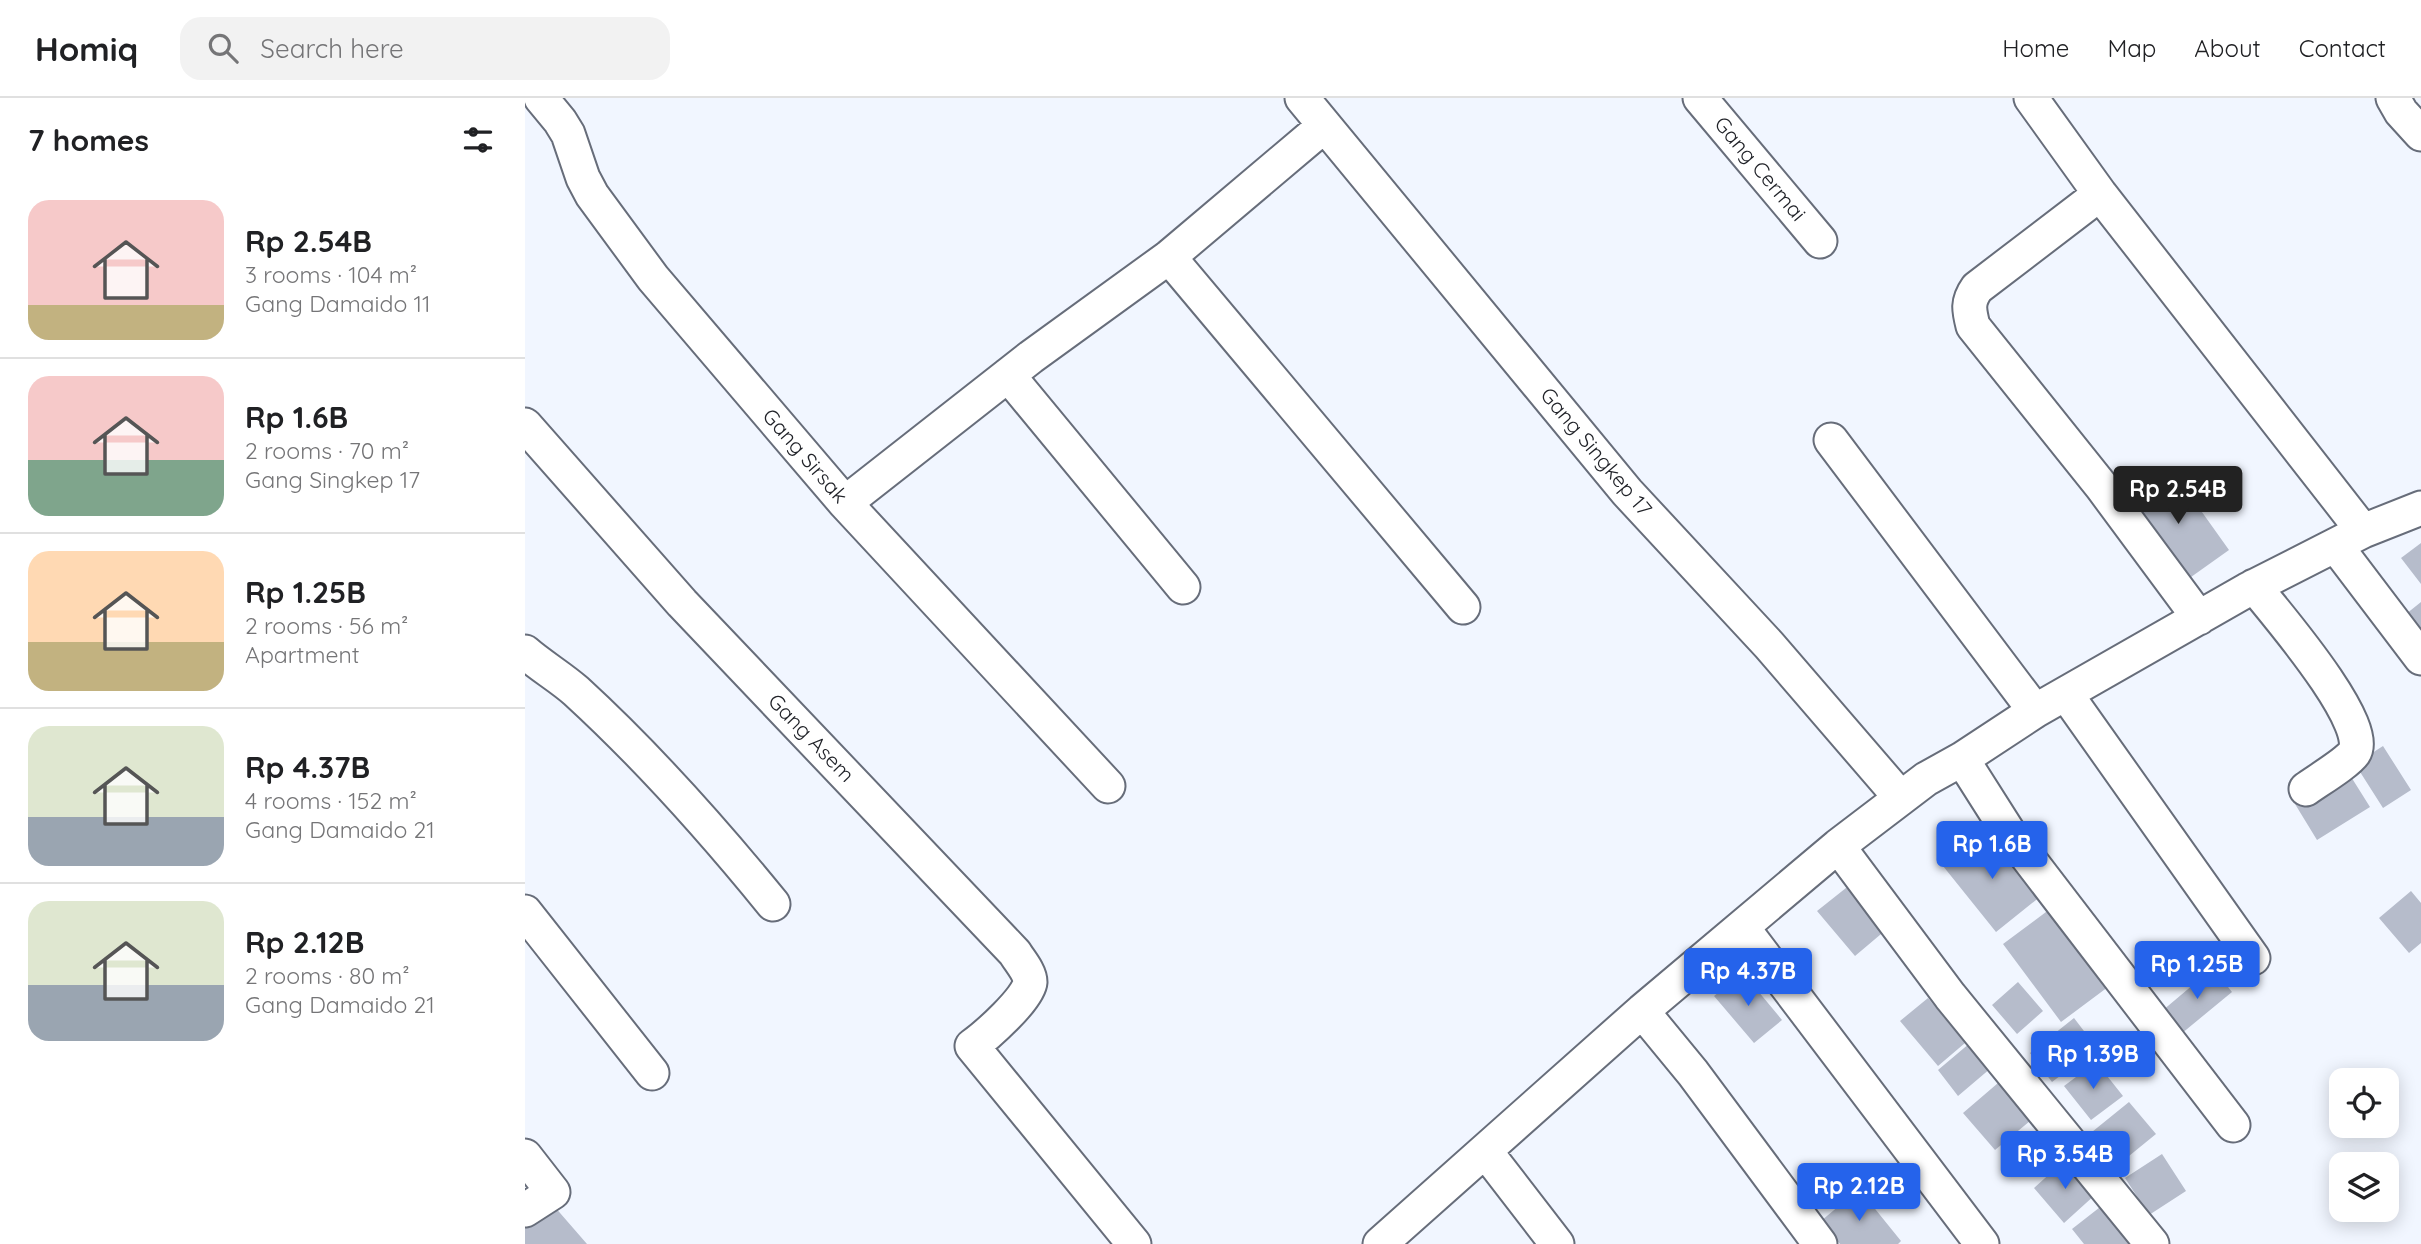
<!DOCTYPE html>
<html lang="en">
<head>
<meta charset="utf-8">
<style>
	:root { --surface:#fff; --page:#f2f2f2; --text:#202124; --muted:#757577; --line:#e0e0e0; --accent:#2563eb }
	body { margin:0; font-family:Quicksand,sans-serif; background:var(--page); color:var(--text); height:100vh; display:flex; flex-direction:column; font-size:26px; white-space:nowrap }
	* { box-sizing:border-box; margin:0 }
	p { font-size:23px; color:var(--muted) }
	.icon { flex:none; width:38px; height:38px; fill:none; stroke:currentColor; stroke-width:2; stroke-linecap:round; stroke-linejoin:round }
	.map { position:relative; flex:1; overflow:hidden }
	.sheet { display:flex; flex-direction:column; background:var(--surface); width:525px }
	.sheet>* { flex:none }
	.fabs { position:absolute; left:1804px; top:970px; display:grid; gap:14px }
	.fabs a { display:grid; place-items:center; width:70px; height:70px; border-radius:14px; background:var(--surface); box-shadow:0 4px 18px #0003; font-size:35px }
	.price { position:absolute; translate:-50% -60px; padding:0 16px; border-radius:7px; background:var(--accent); color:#fff; font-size:23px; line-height:46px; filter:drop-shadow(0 2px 4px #0008) }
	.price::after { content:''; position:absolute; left:50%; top:42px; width:21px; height:16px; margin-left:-10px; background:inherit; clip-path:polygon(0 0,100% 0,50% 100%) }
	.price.on { background:#222; color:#fff }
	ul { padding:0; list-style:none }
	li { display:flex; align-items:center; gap:21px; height:175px; padding:0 28px }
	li+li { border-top:2px solid var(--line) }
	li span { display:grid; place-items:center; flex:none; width:196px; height:140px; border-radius:21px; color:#555 }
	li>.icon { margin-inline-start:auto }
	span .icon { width:84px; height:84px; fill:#fffc; stroke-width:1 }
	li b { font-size:30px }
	h2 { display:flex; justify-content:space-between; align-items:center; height:84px; padding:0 28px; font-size:30px }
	header { display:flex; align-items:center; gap:42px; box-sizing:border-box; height:98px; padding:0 35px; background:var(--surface); border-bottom:2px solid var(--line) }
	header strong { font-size:33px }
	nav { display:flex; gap:38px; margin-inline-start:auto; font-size:24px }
	.search { width:490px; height:63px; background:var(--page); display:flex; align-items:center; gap:18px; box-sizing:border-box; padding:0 24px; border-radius:21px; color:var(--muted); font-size:26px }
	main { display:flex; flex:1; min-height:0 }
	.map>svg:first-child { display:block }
	.building { fill:#b6bccb }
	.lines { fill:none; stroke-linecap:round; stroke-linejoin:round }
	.street-casing { stroke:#676d7a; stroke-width:37 }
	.street { stroke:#fff; stroke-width:33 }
	.labels { text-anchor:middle; stroke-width:5; stroke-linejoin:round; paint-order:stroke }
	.street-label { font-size:21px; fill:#212329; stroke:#fff }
</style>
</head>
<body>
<header>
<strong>Homiq</strong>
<div class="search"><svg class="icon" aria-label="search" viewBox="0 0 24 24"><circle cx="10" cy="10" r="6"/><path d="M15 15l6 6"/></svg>Search here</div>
<nav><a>Home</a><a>Map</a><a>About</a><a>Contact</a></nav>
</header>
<main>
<section class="sheet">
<h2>7 homes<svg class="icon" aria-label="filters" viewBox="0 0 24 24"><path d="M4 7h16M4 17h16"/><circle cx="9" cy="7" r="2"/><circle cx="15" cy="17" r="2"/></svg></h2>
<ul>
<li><span style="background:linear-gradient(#f6c9c9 75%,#c2b280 0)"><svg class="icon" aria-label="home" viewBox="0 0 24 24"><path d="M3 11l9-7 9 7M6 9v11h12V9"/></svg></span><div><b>Rp 2.54B</b><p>3 rooms · 104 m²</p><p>Gang Damaido 11</p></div></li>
<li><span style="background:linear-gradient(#f6c9c9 60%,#7fa58c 0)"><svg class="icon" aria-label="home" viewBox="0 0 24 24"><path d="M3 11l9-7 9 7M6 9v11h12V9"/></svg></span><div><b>Rp 1.6B</b><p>2 rooms · 70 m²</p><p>Gang Singkep 17</p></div></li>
<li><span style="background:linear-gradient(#ffd9b3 65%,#c2b280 0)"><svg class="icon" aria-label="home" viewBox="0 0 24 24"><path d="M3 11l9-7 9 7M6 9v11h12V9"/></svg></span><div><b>Rp 1.25B</b><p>2 rooms · 56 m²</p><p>Apartment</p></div></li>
<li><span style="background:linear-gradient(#dfe7d0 65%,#9aa5b1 0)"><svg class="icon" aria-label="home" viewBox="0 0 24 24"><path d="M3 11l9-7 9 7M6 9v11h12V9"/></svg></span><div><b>Rp 4.37B</b><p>4 rooms · 152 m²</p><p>Gang Damaido 21</p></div></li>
<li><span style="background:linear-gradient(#dfe7d0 60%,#9aa5b1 0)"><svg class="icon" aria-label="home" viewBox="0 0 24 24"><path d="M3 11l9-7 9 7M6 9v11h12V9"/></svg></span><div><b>Rp 2.12B</b><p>2 rooms · 80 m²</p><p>Gang Damaido 21</p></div></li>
</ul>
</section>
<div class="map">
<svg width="1896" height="1146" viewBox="0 0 1896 1146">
	<rect width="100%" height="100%" fill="#f1f6ff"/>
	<path class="building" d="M1647,372L1704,452L1659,484L1602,404Z
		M1896,445V486L1876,460Z
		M1896,504V535L1881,516Z
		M1858,648L1886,692L1858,710L1830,666Z
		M1823,674L1845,709L1792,742L1770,706Z
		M1463,732L1516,798L1471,834L1418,768Z
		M1326,786L1362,831L1330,858L1292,813Z
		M1886,793L1896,805V845L1884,855L1854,820Z
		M1529,808L1587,886L1536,924L1478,846Z
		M1688,870L1707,894L1656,936L1637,913Z
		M1218,875L1257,922L1229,945L1189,898Z
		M1493,884L1518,913L1492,936L1467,907Z
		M1403,900L1440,945L1413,968L1375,923Z
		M1549,920L1572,950L1527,984L1505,955Z
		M1445,945L1466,970L1433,998L1413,972Z
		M1571,964L1598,998L1566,1022L1539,988Z
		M1473,985L1505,1023L1470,1052L1438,1015Z
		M1604,1004L1631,1036L1588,1071L1562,1038Z
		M1637,1056L1661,1093L1624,1117L1600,1080Z
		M1540,1062L1571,1096L1539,1125L1509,1090Z
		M1334,1091L1376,1143L1373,1146H1315L1296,1123Z
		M22,1100L62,1146H0V1119Z
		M1579,1106L1611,1146H1559L1547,1131Z"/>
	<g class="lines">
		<g class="street-casing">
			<path id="street" d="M16,0L35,23L43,36L58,80L67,97L128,180L320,405L583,688
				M777,0L1102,394L1244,547L1375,699
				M1175,0L1295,143
				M1506,0L1575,96L1838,433
				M1868,0L1876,14L1896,36
				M1575,96L1452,190C1442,204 1444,212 1448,228L1577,389L1674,520
				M644,159L938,509
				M483,277L658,489
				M0,327L157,505L490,855C494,862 505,874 505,884C504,900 461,938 447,948L609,1146
				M1306,342L1510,613
				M320,405L506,259L644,159L799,28
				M1811,448L1896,560
				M1729,488C1749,513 1848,627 1829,655C1822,665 1792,683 1781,691
				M0,554C16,568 35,579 51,593C123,659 187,731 248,806
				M1541,596L1728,860
				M1437,661L1484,735L1708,1027
				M1313,748L1425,898L1627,1146
				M0,814L127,975
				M1217,829L1457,1146
				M1117,913L1168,975L1295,1146
				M961,1054L1032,1146
				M0,1058L28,1094L0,1112
				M855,1146L1117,913L1313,748L1401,681L1437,661L1510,613L1722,492L1838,433L1896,410"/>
		</g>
		<use href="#street" class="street"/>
	</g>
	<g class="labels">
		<g class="street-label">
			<text transform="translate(1235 71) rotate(50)" y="7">Gang Cermai</text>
			<text transform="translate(1071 354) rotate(50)" y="7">Gang Singkep 17</text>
			<text transform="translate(280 358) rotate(49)" y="7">Gang Sirsak</text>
			<text transform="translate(286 640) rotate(46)" y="7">Gang Asem</text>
		</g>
	</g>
</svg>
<div class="fabs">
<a><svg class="icon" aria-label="locate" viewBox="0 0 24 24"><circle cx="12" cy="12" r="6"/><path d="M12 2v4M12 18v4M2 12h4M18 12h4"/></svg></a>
<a><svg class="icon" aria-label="layers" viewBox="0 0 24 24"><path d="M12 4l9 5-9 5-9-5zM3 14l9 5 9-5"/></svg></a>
</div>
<b class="price on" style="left:1653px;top:428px">Rp 2.54B</b>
<b class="price" style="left:1467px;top:783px">Rp 1.6B</b>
<b class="price" style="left:1672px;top:903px">Rp 1.25B</b>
<b class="price" style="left:1223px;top:910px">Rp 4.37B</b>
<b class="price" style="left:1568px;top:993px">Rp 1.39B</b>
<b class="price" style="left:1540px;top:1093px">Rp 3.54B</b>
<b class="price" style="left:1334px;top:1125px">Rp 2.12B</b>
</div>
</main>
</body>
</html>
